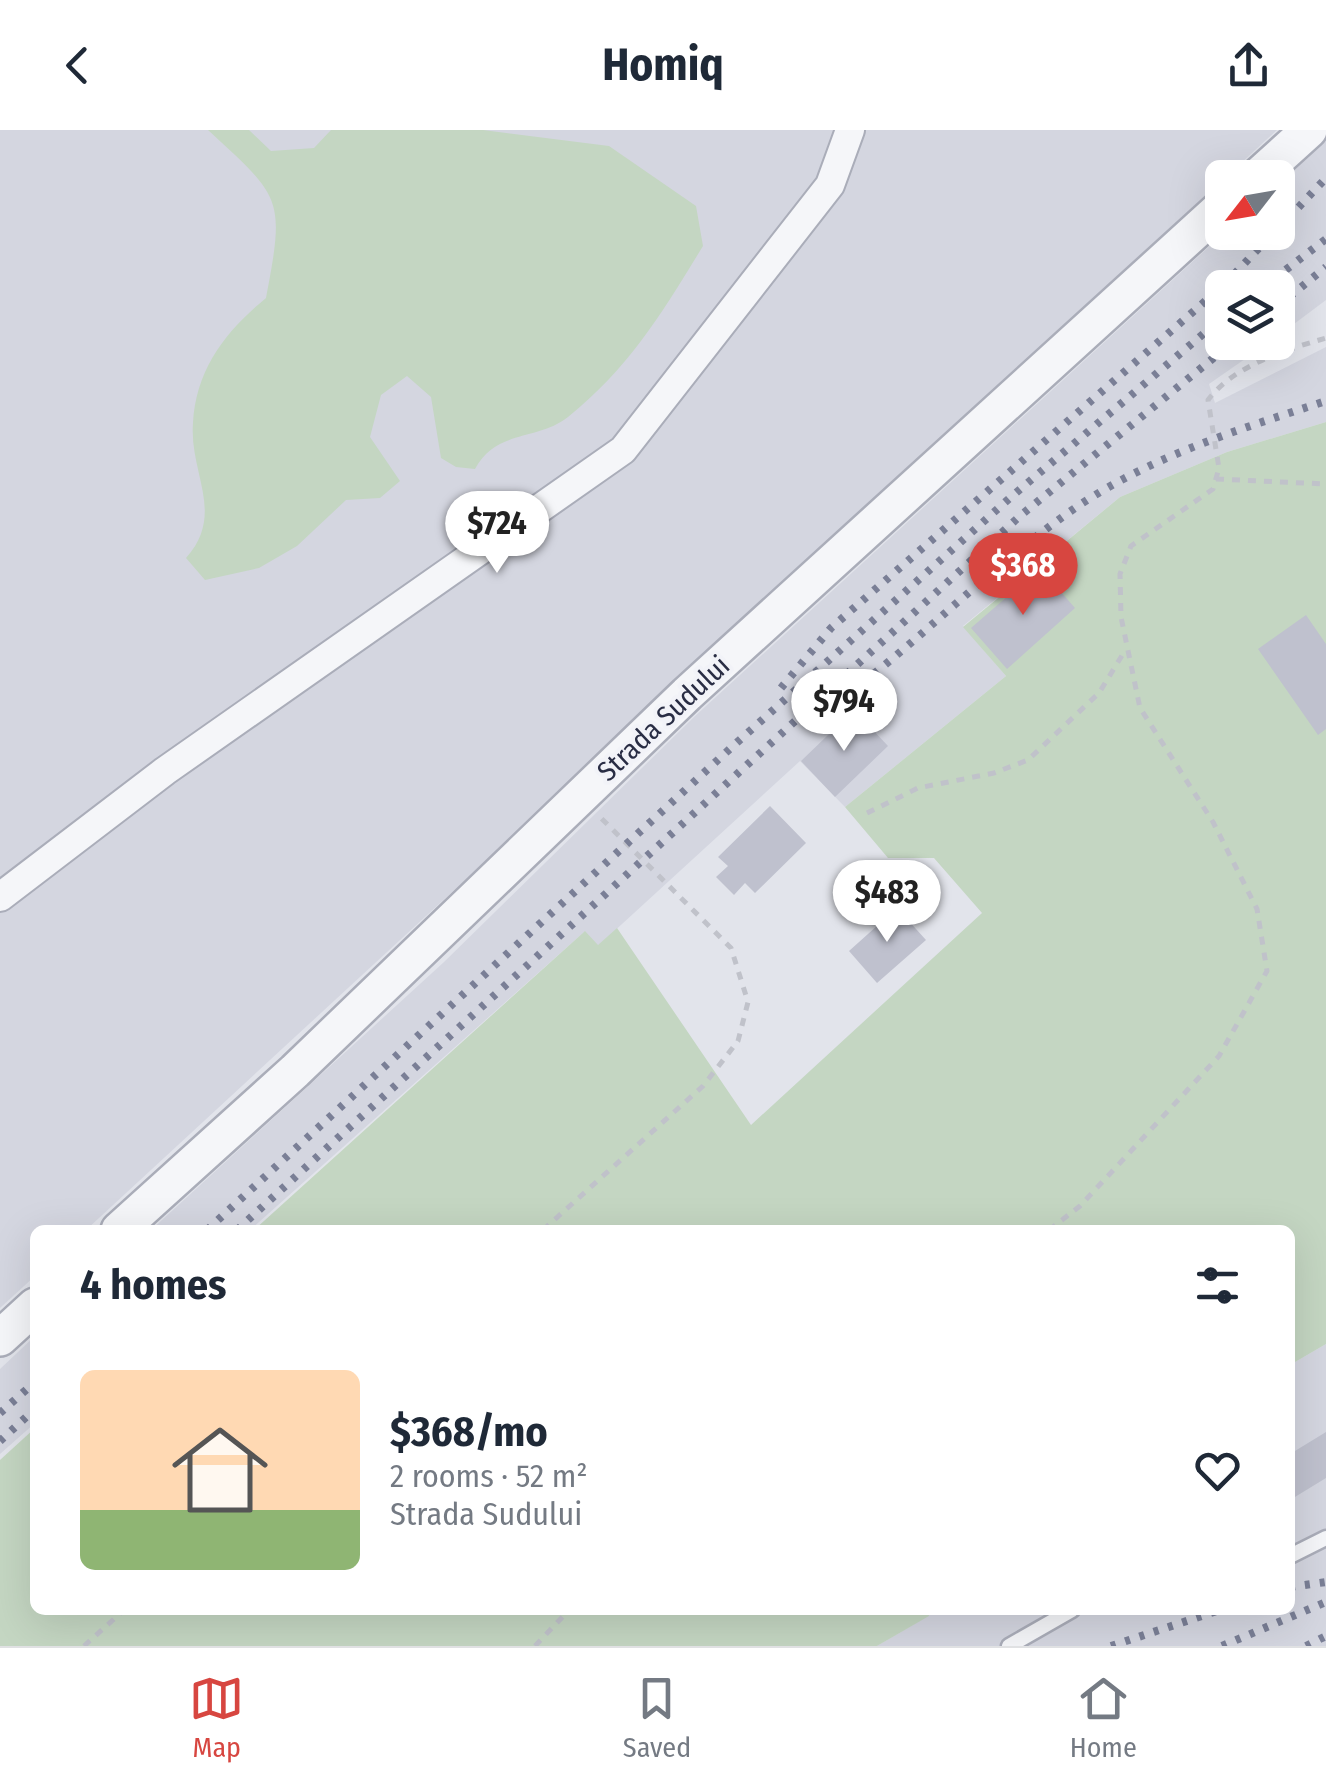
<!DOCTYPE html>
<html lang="en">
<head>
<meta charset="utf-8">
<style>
	:root { --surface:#fff; --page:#f2f2f3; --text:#1f2937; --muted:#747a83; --line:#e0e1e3; --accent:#d74640 }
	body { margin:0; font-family:"Fira Sans Condensed",sans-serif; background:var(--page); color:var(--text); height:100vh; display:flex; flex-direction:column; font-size:38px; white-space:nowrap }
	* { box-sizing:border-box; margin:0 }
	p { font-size:32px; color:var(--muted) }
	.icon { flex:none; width:55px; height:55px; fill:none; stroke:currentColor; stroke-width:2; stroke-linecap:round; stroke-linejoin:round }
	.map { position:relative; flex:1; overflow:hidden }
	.panel { position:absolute; left:30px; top:1095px; width:1265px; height:390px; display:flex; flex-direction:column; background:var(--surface); border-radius:15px; box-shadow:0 10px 40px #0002 }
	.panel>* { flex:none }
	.needle { width:65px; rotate:239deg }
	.fabs { position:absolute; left:1205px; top:30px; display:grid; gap:20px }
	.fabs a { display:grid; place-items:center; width:90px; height:90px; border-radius:15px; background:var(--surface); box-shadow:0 10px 40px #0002; font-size:50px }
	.price { position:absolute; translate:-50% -85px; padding:0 22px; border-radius:35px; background:#fff; color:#222; font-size:32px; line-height:65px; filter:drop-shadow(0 2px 5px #0008) }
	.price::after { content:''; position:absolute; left:50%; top:60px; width:30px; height:22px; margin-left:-15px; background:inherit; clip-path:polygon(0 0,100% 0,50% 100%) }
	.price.on { background:var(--accent); color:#fff }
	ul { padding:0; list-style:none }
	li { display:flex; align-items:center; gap:30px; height:250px; padding:0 50px }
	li+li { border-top:2px solid var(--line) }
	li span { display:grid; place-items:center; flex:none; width:280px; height:200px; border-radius:15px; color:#555 }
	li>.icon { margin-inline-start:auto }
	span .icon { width:120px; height:120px; fill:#fffc; stroke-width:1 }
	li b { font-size:42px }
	h2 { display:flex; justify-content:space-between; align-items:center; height:120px; padding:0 50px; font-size:42px }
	header { display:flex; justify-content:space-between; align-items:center; height:130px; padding:0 50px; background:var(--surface); font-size:45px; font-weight:700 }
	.tabs { display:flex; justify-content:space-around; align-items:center; height:140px; border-top:2px solid var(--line); background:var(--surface); font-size:28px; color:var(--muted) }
	.tabs a { display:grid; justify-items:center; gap:5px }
	.tabs .on { color:var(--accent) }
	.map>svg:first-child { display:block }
	.built { fill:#d4d6e0 }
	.green { fill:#c4d6c2 }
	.building { fill:#bfc1ce }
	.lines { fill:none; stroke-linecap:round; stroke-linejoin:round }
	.service-casing { stroke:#aaadb9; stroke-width:19 }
	.minor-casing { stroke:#aaadb9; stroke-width:32 }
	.tertiary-casing { stroke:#aaadb9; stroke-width:40 }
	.path { stroke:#c0c2ca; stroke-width:5; stroke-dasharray:8 8; stroke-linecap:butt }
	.service { stroke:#f5f6f9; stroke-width:14 }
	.minor { stroke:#f5f6f9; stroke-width:28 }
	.tertiary { stroke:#f5f6f9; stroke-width:35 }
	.rail { stroke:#7a7f96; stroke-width:8; stroke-dasharray:5 10; stroke-linecap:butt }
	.labels { text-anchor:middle; stroke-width:8; stroke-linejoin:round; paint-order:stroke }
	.street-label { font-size:28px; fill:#292d44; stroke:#f2f3f8 }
</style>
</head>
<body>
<header><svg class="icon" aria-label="back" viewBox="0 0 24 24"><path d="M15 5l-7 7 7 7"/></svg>Homiq<svg class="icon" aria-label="share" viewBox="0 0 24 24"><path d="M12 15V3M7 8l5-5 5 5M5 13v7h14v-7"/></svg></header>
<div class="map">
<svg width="1326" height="1516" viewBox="0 0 1326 1516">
	<rect width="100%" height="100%" fill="#e2e4eb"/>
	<path class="built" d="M0,0H1277L86,1100H35V1146L0,1178Z
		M1326,11V170L1278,206V158H1222V212L1268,213L1209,254L1215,273L1326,217V292L1227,322L1120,367L963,496L1006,546L845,677L800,631L598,816L584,802L250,1100H151L444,832L694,587L1224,103L1278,102V54Z
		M35,1206V1293L0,1324V1239Z
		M1326,1214V1516H877L928,1486V1480H1290V1235Z"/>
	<path class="green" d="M208,0H249L271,21L314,18L331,0H483L609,16L696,76L703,116C662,183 630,237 568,287C538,311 496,299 475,339L456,337L441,328L431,267L407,246L381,265L370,307L400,351L380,368L346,370L297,416L259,438L205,450L186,428C226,383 189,344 193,293C196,239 226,201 266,168C285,68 282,68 208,0Z
		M1326,292V1214L1290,1235V1100H254L585,801L598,815L617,798L751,995L982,783L934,728H888L845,677L1006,546L963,497L1120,367L1227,322Z
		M35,1298V1480H928L929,1486L877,1516H0V1330Z"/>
	<path class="building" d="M1040,438L1075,478L1007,539L971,498Z
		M1306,485L1326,514V599L1318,605L1258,519Z
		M854,580L888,616L835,667L801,631Z
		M770,676L806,713L755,763L745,753L734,765L716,747L728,736L718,727Z
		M897,778L926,810L877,853L849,821Z
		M1326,1302V1348L1290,1370V1324Z"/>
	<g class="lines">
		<g class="service-casing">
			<path id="service" d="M1290,1426L1326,1408
				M1009,1516L1072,1480"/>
		</g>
		<g class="minor-casing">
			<path id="minor" d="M0,767L165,641L623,320L830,55L850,0"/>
		</g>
		<g class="tertiary-casing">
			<path id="tertiary" d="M1256,48L1309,0
				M119,1100L295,941L687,564L1222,77
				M0,1208L35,1176"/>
		</g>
		<path class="path" d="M1216,349L1326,354
			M867,683L918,658L994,643L1028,630L1099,563L1126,519
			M543,1100L703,956L738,911L748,872L731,818L600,687
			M1049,1100L1080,1076L1219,926L1267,841L1257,779L1213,692L1140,578L1121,487L1120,444L1131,416L1213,359L1219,338L1208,270C1233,236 1285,220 1326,208
			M84,1516L124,1480
			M535,1516L569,1480"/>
		<use href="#service" class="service"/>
		<use href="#minor" class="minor"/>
		<use href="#tertiary" class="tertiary"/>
		<path class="rail" d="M1278,99L1326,48
			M1262,158L1326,109
			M1278,176L1326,137
			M781,558L831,498L1226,153L1274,102
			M814,589C904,527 979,446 1068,383C1145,328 1237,300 1326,271
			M207,1100L733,616L1011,367L1222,188
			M237,1100L1020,386L1233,212
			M0,1283L35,1252
			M0,1311L35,1279
			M1290,1457L1326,1452
			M1111,1516L1220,1480
			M1222,1516L1326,1472
			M1306,1516L1326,1506"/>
	</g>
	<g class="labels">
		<g class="street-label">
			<text transform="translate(663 588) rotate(-43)" y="10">Strada Sudului</text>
		</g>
	</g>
</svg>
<div class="fabs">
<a><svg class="needle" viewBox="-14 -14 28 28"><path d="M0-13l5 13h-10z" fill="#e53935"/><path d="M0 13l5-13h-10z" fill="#747a83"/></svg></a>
<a><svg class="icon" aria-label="layers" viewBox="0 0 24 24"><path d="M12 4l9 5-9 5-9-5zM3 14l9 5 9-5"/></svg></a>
</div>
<b class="price" style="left:497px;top:446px">$724</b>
<b class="price on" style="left:1023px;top:488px">$368</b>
<b class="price" style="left:844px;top:624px">$794</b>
<b class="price" style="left:887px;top:815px">$483</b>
<section class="panel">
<h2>4 homes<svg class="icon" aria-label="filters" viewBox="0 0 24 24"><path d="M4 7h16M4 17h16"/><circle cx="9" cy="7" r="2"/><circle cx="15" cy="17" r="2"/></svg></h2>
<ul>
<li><span style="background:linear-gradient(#ffd9b3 70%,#8fb573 0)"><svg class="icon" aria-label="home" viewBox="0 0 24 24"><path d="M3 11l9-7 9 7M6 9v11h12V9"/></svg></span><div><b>$368/mo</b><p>2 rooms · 52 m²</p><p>Strada Sudului</p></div><svg class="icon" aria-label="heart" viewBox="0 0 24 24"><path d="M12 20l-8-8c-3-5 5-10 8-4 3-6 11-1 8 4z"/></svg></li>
</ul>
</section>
</div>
<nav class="tabs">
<a class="on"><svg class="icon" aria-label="map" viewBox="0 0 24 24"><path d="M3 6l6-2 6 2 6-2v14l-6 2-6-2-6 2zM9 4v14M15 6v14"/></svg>Map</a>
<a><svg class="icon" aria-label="saved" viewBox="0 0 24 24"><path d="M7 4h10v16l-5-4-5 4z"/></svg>Saved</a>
<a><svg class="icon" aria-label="home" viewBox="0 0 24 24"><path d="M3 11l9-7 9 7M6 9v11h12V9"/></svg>Home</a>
</nav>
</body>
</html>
